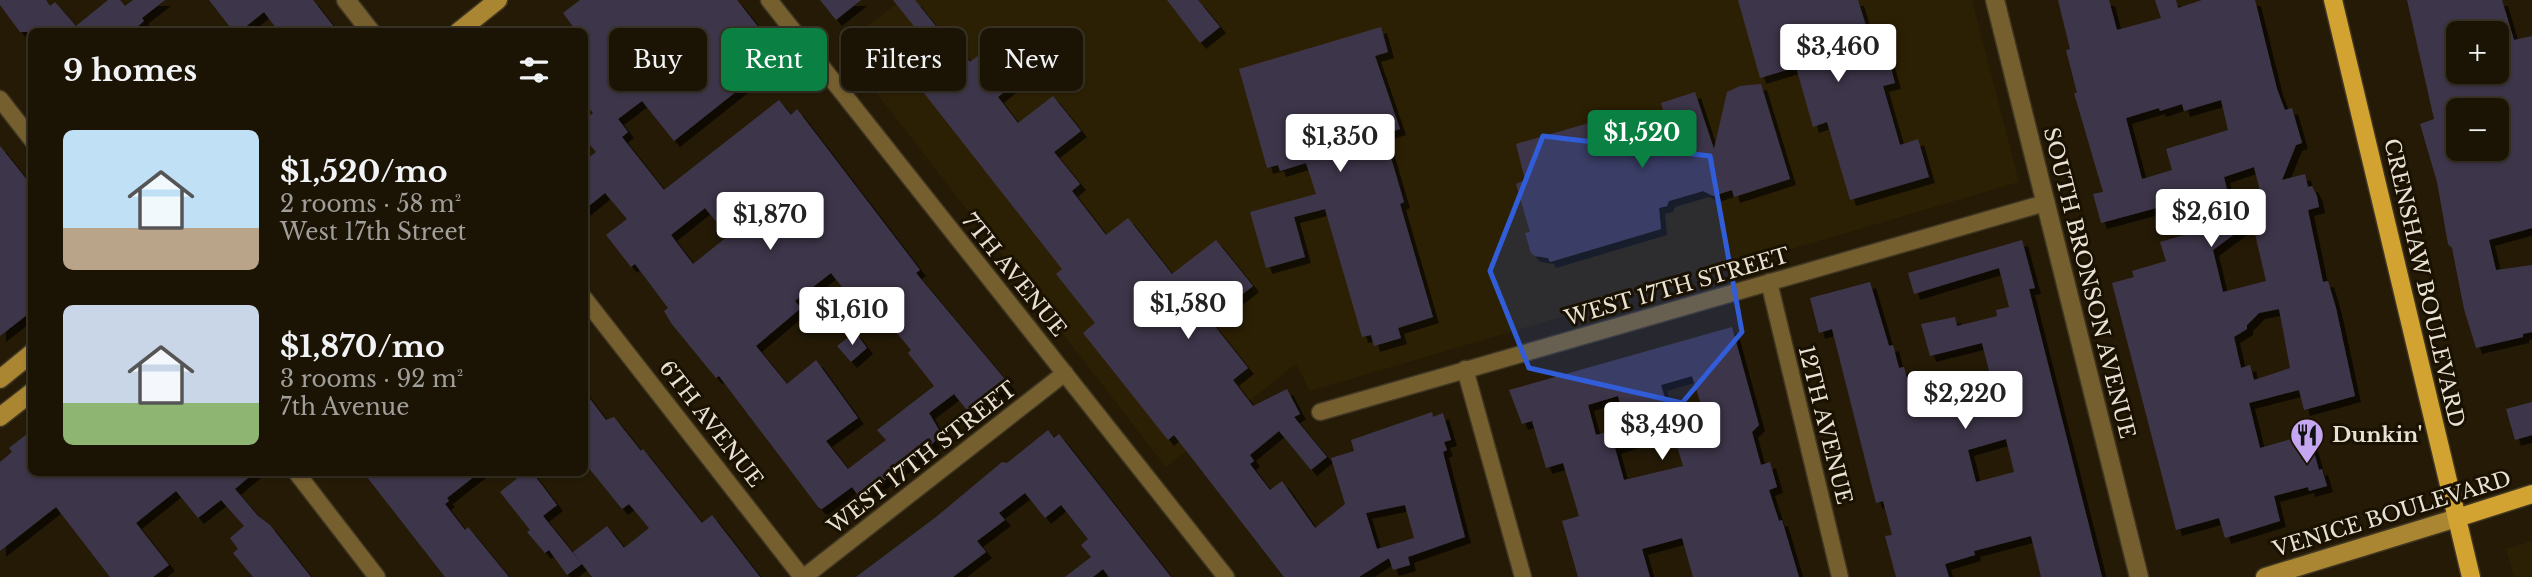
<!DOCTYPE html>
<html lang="en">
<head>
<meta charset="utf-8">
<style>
	:root { --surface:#1b1404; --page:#241d0e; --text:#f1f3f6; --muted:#a09e9a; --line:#393326; --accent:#0b8043 }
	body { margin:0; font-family:"Libre Baskerville",serif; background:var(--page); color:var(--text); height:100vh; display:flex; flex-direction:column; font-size:26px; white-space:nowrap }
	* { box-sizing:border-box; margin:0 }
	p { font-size:23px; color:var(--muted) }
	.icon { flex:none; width:38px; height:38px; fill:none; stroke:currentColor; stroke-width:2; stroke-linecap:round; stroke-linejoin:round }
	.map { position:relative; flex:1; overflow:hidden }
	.sheet { position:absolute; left:28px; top:28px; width:560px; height:448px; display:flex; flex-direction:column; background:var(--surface); border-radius:10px; box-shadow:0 2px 5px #0004,0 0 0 2px var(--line) }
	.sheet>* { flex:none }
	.guide { position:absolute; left:609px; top:28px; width:665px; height:63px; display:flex; gap:14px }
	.tools { position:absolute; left:2446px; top:21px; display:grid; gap:14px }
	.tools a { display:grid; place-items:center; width:63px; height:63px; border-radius:10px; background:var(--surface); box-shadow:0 2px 5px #0004,0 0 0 2px var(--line); font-size:35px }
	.price { position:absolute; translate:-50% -60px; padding:0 16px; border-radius:7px; background:#fff; color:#222; font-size:23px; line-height:46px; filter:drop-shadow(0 2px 4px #0008) }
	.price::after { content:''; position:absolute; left:50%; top:42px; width:21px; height:16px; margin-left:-10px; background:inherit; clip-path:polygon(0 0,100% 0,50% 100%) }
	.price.on { background:var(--accent); color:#fff }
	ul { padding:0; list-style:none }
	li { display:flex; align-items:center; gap:21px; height:175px; padding:0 35px }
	li span { display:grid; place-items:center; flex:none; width:196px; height:140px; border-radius:10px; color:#555 }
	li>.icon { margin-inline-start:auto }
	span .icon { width:84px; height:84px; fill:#fffc; stroke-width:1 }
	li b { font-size:30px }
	h2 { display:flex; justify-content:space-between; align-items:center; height:84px; padding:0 35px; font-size:30px }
	.tag { padding:0 24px; border-radius:10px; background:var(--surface); box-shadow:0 2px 5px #0004,0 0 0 2px var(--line); font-size:24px; line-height:63px }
	.tag.on { background:var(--accent); color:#fff }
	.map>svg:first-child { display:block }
	.built { fill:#2c2004 }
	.building { fill:#3e364a; fill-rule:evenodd; filter:url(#shadow) }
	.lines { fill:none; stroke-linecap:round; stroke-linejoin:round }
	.minor-casing { stroke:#3f3623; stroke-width:19 }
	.tertiary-casing { stroke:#3f3623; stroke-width:21 }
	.secondary-casing { stroke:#3f3623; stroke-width:21 }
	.primary-casing { stroke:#3f3623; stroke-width:21 }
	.minor { stroke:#755f2f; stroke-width:16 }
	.tertiary { stroke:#755f2f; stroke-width:18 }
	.secondary { stroke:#aa8632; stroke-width:18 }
	.primary { stroke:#d2a331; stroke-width:18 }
	.marked { fill:#315dd8; fill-opacity:0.2; stroke:#315dd8; stroke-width:5; stroke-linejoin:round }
	.labels { text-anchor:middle; stroke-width:6; stroke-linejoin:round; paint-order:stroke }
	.street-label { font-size:21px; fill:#e8e2d6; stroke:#1a1101 }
	.poi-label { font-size:21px; font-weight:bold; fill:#e8e2d6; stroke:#1a1101; text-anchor:start }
</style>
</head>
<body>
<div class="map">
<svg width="2532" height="577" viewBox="0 0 2532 577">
	<defs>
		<filter id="shadow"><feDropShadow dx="6" dy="6" stdDeviation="0" flood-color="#0009"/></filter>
	</defs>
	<rect width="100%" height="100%" fill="#241a06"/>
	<path class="built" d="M901,0H1972L2019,182L1310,391L1296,364L1166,467L841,47Z
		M2532,541V577H2514L2506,549Z"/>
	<path class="building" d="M0,0H46L50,6L55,2L76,26L108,0H120L125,6L133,0H165L142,18L144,21L131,32H20L0,5Z
		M209,0H313L338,32H279L264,12L239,32H234Z
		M580,0H737L781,56L674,141L642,101L618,119L628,132L622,137L664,190L779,100L791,115L797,109L920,270L916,273L1009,384L970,414L954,394L929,413L942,435L917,457L860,498L852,487L822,509L819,508L719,376L716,378L671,323L664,311L668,308L635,264L631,267L606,235L627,219L605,193L584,210V161L596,152L584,138V120L593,113L584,102V32H577L563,13ZM705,208L728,236L693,264L671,235ZM831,273L863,314L874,305L911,350L908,353L934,386L877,430L886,440L848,469L826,441L858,418L816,360L787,384L756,346L801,308L795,301Z
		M820,0H861L836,20Z
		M893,0H915L939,30L943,27L970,62L992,45L1019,80L998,97L1018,123L1053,96L1081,131L1054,152L1080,184L1072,191L1106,235L1128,218L1172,274L1216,240L1253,286L1210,320L1248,368L1233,380L1253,406L1287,389L1300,414L1294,417L1327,457L1311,470L1279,431L1250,455L1254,461L1250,464L1270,490L1282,481L1315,528L1345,504L1331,458L1354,451L1351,440L1432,412L1433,417L1443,413L1451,440L1444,442L1447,450L1443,452L1465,537L1408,557L1410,565L1393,570L1389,558L1359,577H1284L1174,435L1168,440L1083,333L1095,323L1056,274L1062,269L913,79L907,84L893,66L899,61L895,55L921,35ZM1405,505L1414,538L1377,549L1366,513Z
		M1167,0H1198L1220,27L1200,43Z
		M1738,0H1858L1867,29L1879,25L1895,83L1883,86L1900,145L1918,139L1929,177L1850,200L1827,122L1813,127L1796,67L1760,78Z
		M2058,0H2109L2117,30L2161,18L2155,0H2176L2178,8L2202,0H2255L2277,89L2285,110L2292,108L2302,143L2296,145L2282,180L2305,174L2308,187L2312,186L2317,196L2319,207L2308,210L2323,282L2328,281L2336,308L2355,396L2304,410L2299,390L2249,403L2260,448L2309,434L2319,470L2322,469L2327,486L2309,491L2308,487L2274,496L2280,521L2225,538L2219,518L2176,530L2112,283L2134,277L2132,271L2166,261L2160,242L2184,235L2175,203L2101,223L2093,194L2103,192L2074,93H2077L2066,50L2070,49ZM2221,100L2228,130L2166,149L2172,170L2142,179L2126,118L2159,108L2160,111L2182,104L2184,111ZM2254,167L2264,207L2233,214L2224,177ZM2252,221L2266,281L2223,292L2213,250ZM2279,309L2290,368L2254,380L2250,365L2241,368L2234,337L2247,329V325L2259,313Z
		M2407,0H2502L2514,40L2532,36V228L2489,240L2496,270L2532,265V332L2523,334V337L2476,348L2464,309L2452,248L2448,244L2437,182L2420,124L2434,119ZM2459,33H2497L2501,70L2470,77L2469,72H2459ZM2459,110H2497V149H2459Z
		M1381,27L1388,52L1375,56L1400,129L1384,134L1404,202L1400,204L1433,317L1398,328L1401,338L1374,346L1371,335L1362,337L1325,209L1294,217L1305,257L1266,268L1250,212L1316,194L1306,163L1280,171L1278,165L1267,168L1239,69Z
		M1761,84L1790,179L1734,197L1732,190L1713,196L1703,191L1669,201L1667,206L1659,208L1661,229L1550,262L1548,258L1535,256L1531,253L1525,233L1530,232L1516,184L1525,180L1516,144L1627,112L1631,121L1664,113L1661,103L1695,92L1714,149L1727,92L1740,86Z
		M0,146L32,186V311L0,336Z
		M2022,240L2035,288L2029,289L2102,577H2041L2031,536L1974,551L1975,555L1945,564L1949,577H1896L1885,536L1892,535L1883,501L1876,503L1832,329L1819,333L1810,298L1870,282L1889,346L1893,345L1899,368L1904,367L1915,412L1957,400L1953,384L1990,375L1982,343L1930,356L1921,324L1955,317L1957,326L1997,316L1996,310L2009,307L1999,268L1914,294L1908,273ZM2006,439L2014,472L1976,482L1968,450Z
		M1732,327L1759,425L1752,432L1761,465L1770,462L1777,487L1769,490L1779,521L1782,520L1799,577H1693L1682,538L1642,549L1650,577H1578L1562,521L1579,516L1563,463L1546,468L1532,421L1522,424L1509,390ZM1692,376L1704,414L1672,422L1661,385ZM1618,396L1626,427L1596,435L1588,405ZM1672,429L1683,466L1624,480L1615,448Z
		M855,332L867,348L851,362L837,346Z
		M584,391L606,420L614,417L641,451L643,449L702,523L712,515L760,577H592L573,552L607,526L624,548L649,528L629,504L622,509L584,462Z
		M2532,402V435L2515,440L2506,409Z
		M32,430V472H255L235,489L258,516L270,525L311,577H253L233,553L238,549L230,538L244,526L221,500L198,518L176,491L136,523L169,565L153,577H110L56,507L0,551V462L12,452L9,448Z
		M1048,430L1054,438L1059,434L1171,577H1109L1103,569L1093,577H1065L1091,557L1081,545L1088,539L1061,505L1045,518L1025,493L999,513L1005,520L977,541L986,552L953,577H856L936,517L1002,462L1007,463Z
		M363,472H480L447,498L449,501L445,504L465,530L468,527L509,577H445Z
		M525,472H532L557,505L543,516L582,564L567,575L549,550L545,553L527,532L530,530L500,492Z"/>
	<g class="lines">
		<g class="minor-casing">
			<path id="minor" d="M769,0L1226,577
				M0,99L32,140
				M1769,282L1840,577
				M584,298L802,577
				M1465,369L1523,577
				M1320,412L2045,203
				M296,472L377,577
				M804,577L1065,373"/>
		</g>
		<g class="tertiary-casing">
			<path id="tertiary" d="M346,0L371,32
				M1995,0L2139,577"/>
		</g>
		<g class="secondary-casing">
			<path id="secondary" d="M458,32L498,0
				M0,379L32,353
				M0,417L32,392
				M2265,577L2457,518"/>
		</g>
		<g class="primary-casing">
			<path id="primary" d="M2333,0L2471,577
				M2457,518L2532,494"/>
		</g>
		<use href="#minor" class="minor"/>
		<use href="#tertiary" class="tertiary"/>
		<use href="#secondary" class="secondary"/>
		<use href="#primary" class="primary"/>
	</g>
	<path class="marked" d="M1543,136L1710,156L1742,332L1682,403L1529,368L1490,271Z"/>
	<defs>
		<g id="restaurant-pin" transform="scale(1.75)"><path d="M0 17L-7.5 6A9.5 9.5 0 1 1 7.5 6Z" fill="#c5a7f1" stroke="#1a1101"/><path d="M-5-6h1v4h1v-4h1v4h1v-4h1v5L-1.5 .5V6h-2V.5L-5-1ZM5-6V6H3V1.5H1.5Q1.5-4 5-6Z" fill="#111"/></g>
	</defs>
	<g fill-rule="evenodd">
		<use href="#restaurant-pin" x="2307" y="435"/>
	</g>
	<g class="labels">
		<g class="street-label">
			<text transform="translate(1014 275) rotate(51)" y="7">7TH AVENUE</text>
			<text transform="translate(2089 283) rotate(76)" y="7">SOUTH BRONSON AVENUE</text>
			<text transform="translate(2424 283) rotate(77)" y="7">CRENSHAW BOULEVARD</text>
			<text transform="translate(1677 287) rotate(-16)" y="7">WEST 17TH STREET</text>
			<text transform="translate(711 424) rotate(52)" y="7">6TH AVENUE</text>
			<text transform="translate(1825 425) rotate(76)" y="7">12TH AVENUE</text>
			<text transform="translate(922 458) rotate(-38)" y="7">WEST 17TH STREET</text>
			<text transform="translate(2392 514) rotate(-17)" y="7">VENICE BOULEVARD</text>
		</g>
		<g class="poi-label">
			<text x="2332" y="442">Dunkin'</text>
		</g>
	</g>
</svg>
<div class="tools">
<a>+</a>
<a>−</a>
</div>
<b class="price" style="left:1838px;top:84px">$3,460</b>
<b class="price on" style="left:1642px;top:170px">$1,520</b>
<b class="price" style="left:1340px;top:174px">$1,350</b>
<b class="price" style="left:2211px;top:249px">$2,610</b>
<b class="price" style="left:770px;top:252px">$1,870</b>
<b class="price" style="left:1188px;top:341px">$1,580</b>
<b class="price" style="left:852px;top:347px">$1,610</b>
<b class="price" style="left:1965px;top:431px">$2,220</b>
<b class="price" style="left:1662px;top:462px">$3,490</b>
<div class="guide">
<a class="tag">Buy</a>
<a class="tag on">Rent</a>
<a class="tag">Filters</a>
<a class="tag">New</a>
</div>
<section class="sheet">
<h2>9 homes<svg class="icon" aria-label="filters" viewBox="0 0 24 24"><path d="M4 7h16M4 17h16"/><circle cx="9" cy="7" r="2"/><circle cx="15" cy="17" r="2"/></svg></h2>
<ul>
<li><span style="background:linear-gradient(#bfe0f5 70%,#b9a48a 0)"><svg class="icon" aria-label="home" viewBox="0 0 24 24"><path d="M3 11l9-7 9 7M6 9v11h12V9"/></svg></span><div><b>$1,520/mo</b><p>2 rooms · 58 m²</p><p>West 17th Street</p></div></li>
<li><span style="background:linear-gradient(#c9d6e8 70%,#8fb573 0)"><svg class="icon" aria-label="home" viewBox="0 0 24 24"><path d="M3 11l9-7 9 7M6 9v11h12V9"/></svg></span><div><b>$1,870/mo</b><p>3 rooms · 92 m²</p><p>7th Avenue</p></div></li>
</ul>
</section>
</div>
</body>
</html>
